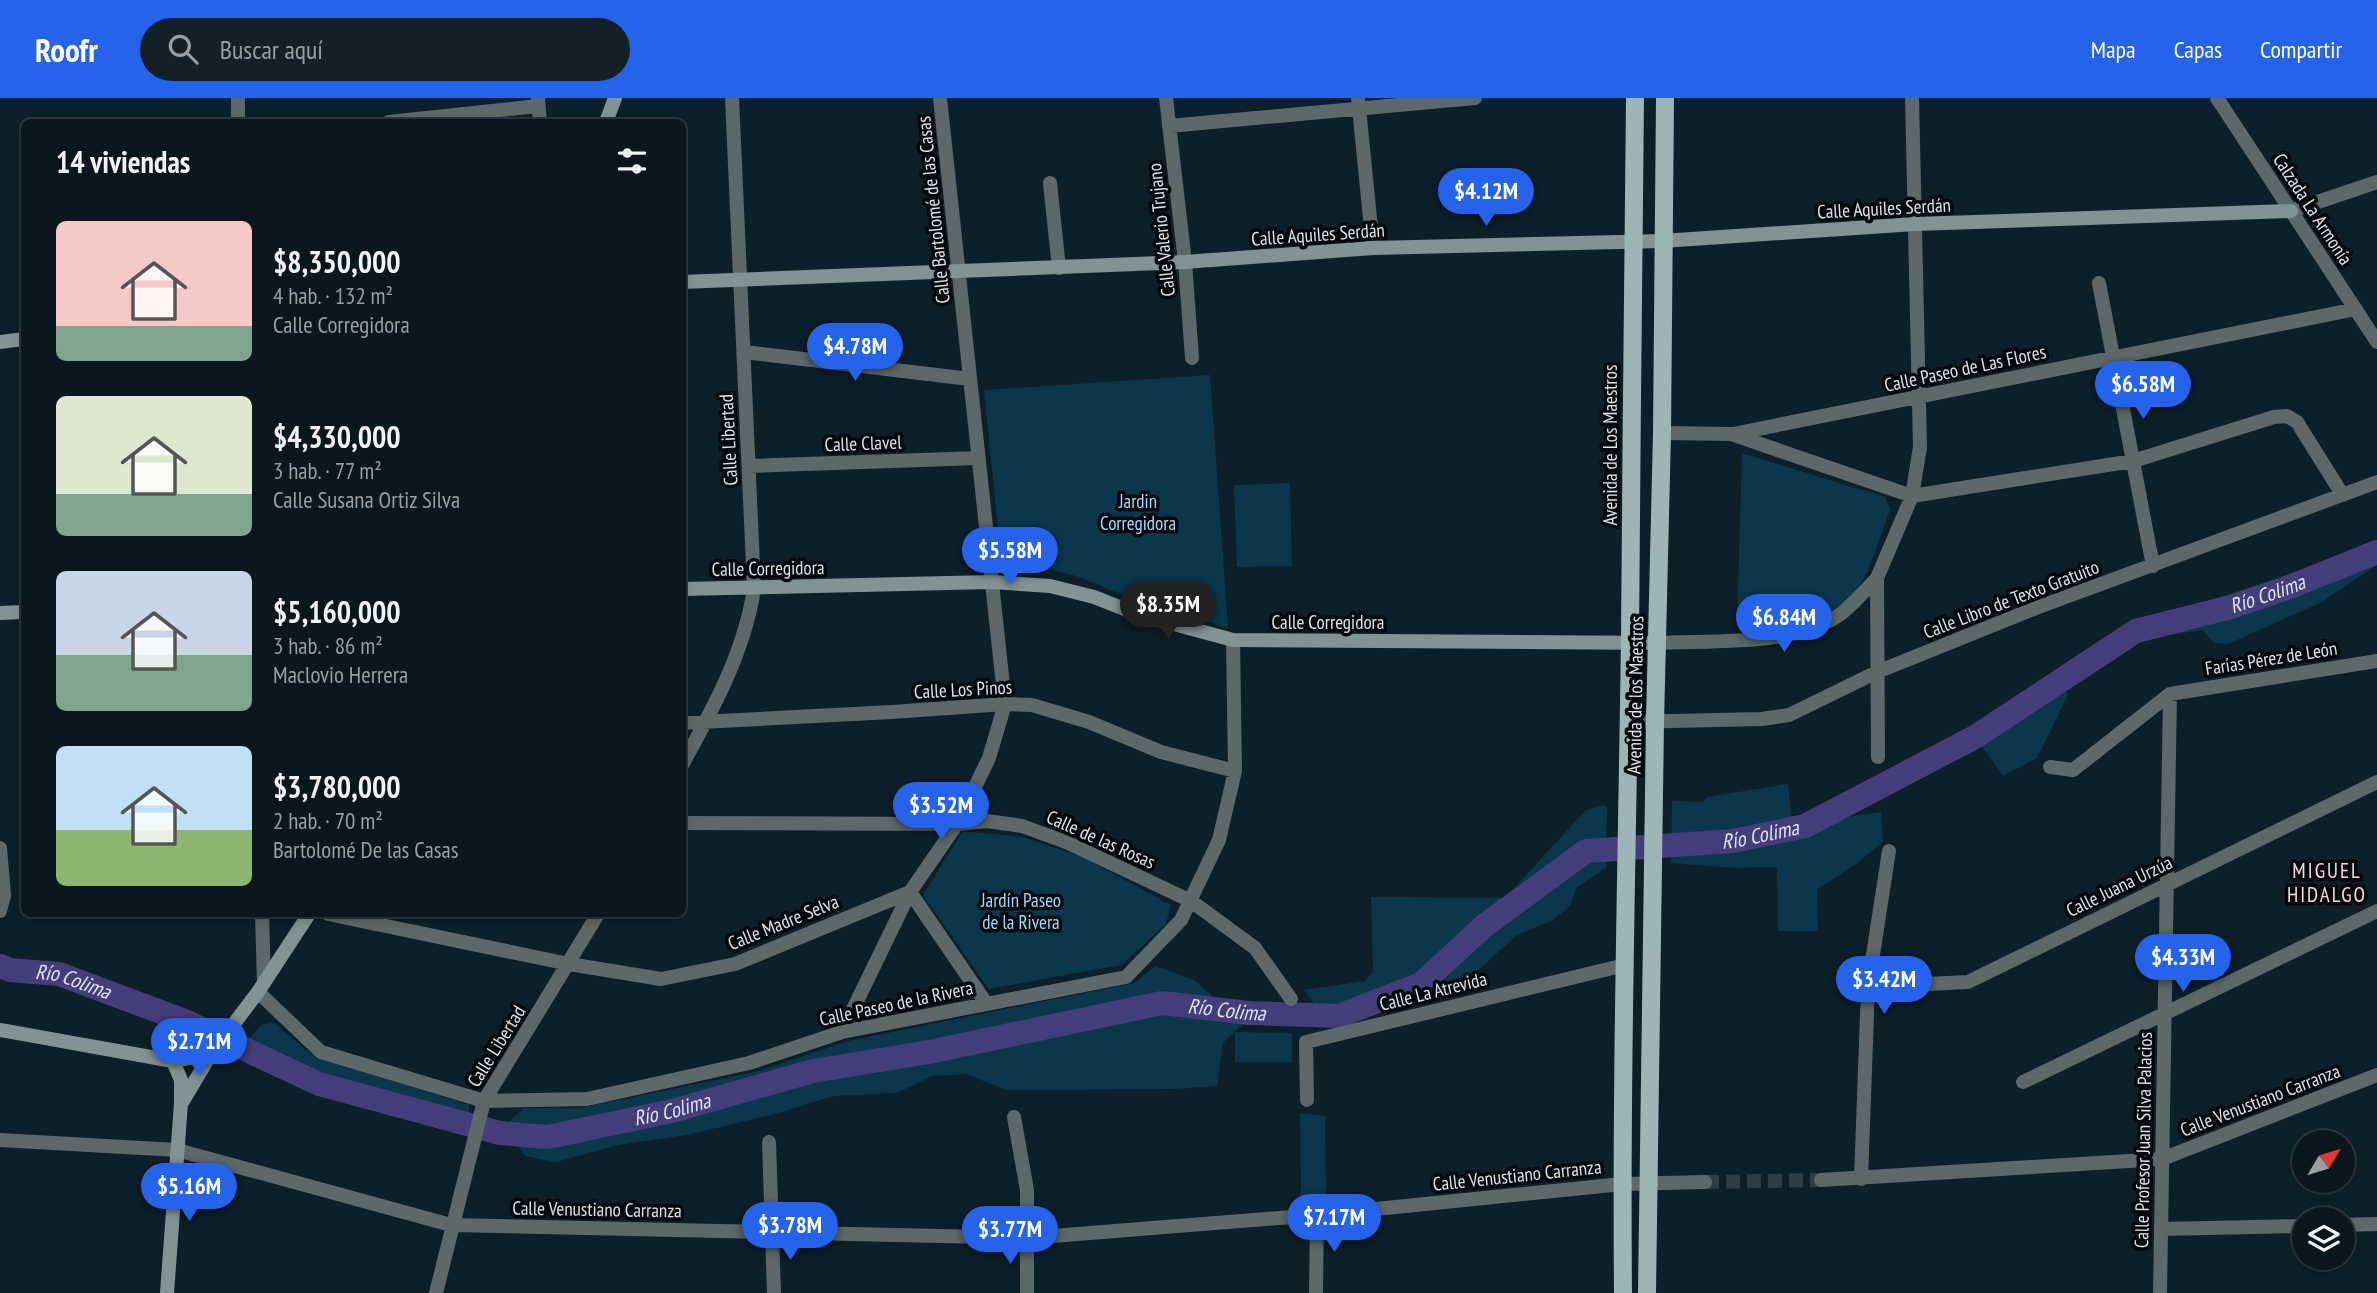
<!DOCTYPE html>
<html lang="es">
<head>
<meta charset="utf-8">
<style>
	:root { --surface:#0a171f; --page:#132028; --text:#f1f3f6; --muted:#999fa4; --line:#2a363d; --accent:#2563eb }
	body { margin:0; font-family:"PT Sans Narrow",sans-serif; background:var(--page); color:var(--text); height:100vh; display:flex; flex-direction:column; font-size:26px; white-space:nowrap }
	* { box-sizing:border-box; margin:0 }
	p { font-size:23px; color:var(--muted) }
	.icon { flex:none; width:38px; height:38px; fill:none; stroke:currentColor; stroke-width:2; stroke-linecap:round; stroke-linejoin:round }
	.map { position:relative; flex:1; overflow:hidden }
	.drawer { position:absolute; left:21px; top:21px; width:665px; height:798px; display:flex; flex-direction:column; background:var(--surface); border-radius:10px; box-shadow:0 4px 10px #0003,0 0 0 2px var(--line) }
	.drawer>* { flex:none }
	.needle { width:46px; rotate:52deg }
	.tools { position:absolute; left:2292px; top:1032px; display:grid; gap:14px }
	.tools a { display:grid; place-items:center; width:63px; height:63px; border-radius:50%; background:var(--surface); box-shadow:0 4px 10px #0003,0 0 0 2px var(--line); font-size:35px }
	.price { position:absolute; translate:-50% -60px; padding:0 16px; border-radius:24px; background:var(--accent); color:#fff; font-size:23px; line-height:46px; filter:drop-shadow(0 2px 4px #0008) }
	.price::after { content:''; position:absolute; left:50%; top:42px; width:21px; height:16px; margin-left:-10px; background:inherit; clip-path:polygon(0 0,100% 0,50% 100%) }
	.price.on { background:#222; color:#fff }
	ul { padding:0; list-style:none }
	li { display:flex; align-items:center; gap:21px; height:175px; padding:0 35px }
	li span { display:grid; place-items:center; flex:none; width:196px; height:140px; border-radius:10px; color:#555 }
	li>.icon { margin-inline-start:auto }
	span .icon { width:84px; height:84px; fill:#fffc; stroke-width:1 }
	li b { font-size:30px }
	h2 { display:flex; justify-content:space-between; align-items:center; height:84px; padding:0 35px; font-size:30px }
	header { display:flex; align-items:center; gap:42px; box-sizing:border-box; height:98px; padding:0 35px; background:var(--accent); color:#fff }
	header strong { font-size:33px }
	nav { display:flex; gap:38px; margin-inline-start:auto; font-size:24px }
	.search { width:490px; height:63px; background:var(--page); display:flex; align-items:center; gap:18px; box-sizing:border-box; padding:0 24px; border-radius:38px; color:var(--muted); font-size:26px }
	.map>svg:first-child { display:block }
	.green { fill:#0a374c }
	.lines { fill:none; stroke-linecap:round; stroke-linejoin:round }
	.river { stroke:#433d79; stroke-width:24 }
	.street-tunnel { stroke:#2c3d46; stroke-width:14; stroke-dasharray:14 7; stroke-linecap:butt }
	.street { stroke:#5d686a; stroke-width:14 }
	.secondary { stroke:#829396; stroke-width:14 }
	.primary { stroke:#9eb5b8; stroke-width:18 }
	.labels { text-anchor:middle; stroke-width:7; stroke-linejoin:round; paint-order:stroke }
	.street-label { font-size:19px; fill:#d9e4eb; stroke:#03080c }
	.park-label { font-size:19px; fill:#9edbfc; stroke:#03080c }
	.water-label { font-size:21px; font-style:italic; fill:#e2e2f5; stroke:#03080c }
	.neighbourhood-label { font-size:21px; letter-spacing:2px; fill:#fbd8df; stroke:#03080c }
</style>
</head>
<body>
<header>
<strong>Roofr</strong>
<div class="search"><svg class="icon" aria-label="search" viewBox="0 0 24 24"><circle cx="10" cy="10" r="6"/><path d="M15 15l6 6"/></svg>Buscar aquí</div>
<nav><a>Mapa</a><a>Capas</a><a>Compartir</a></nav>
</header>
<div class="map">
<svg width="2377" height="1195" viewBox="0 0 2377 1195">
	<rect width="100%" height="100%" fill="#0d1f29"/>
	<path class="green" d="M1210,277L1228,530L1138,503L1076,478L1053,472L1010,469L1001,459L984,292Z
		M1742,355L1885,399L1890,411C1879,441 1870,480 1847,504C1822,528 1769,526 1737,526Z
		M1290,385L1292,468L1237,469L1234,387Z
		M2377,446V467L2322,504L2228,546L2214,545L2202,532L2164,538L2152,522Z
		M2057,572L2068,597L2037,660L2003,678L1972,635L1974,625Z
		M1788,686L1793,737L1848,719L1881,714L1883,744L1856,766L1817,791L1818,833H1778L1777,769L1736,770L1671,765L1672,703L1702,704L1707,699Z
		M1599,708H1607L1606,770L1577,789L1570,808L1553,822L1517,837L1475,875L1432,899L1330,927L1304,892L1365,883L1373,873L1371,799L1505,800L1586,712Z
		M963,733L1023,739L1082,759L1171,807L1166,826L1121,867L989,891L923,797Z
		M1155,868L1194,882L1244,925L1223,945L1217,988L1174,991L1006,992L966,976L932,978L897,995L833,998L779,1015L687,1037L618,1047L556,1064L525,1058L504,1028L524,1010H580L759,973L848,943L1134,885Z
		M273,924L315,959L470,1007L467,1021L448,1018L415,1002H391L372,992L351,989L320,981L311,970C289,972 263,959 248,942L261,927Z
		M1235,934L1292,935V964H1235Z
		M1300,1015L1325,1018L1326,1102L1301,1105Z"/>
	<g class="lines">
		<path class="river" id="s1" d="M0,868L10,872L59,876L185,923L319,986L500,1035L548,1039L672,1013L813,973L929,954L1162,905L1249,915L1339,918L1421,886L1484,828L1586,753L1733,743L1805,728L1975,639L2136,533L2231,509L2287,490L2377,454"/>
		<path class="street-tunnel" d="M1705,1084L1821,1082"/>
		<path class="street" d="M238,0V24
			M1166,0L1185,164L1192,260
			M1358,0L1373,150
			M2217,0L2377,244
			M538,1L540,24
			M389,24L538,8
			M1169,28L1475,0
			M1050,85L1059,170
			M2291,113L2377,84
			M2099,185L2153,468
			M744,254L970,281
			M1662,335L1733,336L2356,211
			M1734,337L1912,398L2133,363L2274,319L2287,318L2297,324L2342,396
			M749,368L979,360
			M1656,545C1712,542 1797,549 1842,515C1855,504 1866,492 1877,480
			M1628,624L1762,621L1789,617L1877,574L2036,510L2377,384
			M682,625L892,614L1005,606L1032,607L1089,624L1161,654L1235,673
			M1878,659L1877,480L1912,398L1920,349L1912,0
			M682,667C713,611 745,553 754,490L732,0
			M2050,669L2073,672L2170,596L2377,563
			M682,725L957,726L987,723L1022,728L1066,744L1191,803L1255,850L1291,901
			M0,750L4,797L0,813
			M262,816L264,885
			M328,816L569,866L661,881L735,866L910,794L986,905
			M1868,889L1968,884L2377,684
			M258,894L321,954L484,1003L587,1001L749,965L842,934L1126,879L1181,822L1219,742L1235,673L1233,542
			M842,934L910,794L957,726L989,660L1005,606L940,0
			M2023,984L2377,813
			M1307,1002L1306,944L1625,867
			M1014,1019L1027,1092V1195
			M0,1042L177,1052L451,1127L1027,1140L1317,1117L1622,1086L1705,1084
			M769,1044L774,1195
			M1861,1081L1868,889L1889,753
			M1821,1082L2162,1061L2377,977
			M2343,1127L2377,1126
			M2161,1131L2305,1128
			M436,1195L484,1003L598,816
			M1316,1195L1317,1117
			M2160,1195L2170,596"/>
		<path class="secondary" d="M606,24L615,0
			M682,184L1185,164L1373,150L1662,143L1915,126L2291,113
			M0,244L24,241
			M682,491L992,484L1050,488L1094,499L1137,516L1233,542L1656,545
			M0,515L24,514
			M0,932L173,963L211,956
			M183,1003L211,956L258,894L309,816
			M167,1195L181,1005V982L173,963"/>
		<path class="primary" d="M1623,1195C1621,977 1627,759 1630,540C1632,360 1632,180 1635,0
			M1647,1195L1655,624L1662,335L1665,0"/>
	</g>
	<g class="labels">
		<g class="street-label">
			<text transform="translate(1884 110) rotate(-3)" y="7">Calle Aquiles Serdán</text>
			<text transform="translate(2313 111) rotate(57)" y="7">Calzada La Armonía</text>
			<text transform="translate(933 112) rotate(-96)" y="7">Calle Bartolomé de las Casas</text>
			<text transform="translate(1161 132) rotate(-96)" y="7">Calle Valerio Trujano</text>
			<text transform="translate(1318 136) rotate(-4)" y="7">Calle Aquiles Serdán</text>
			<text transform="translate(1965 270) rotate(-12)" y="7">Calle Paseo de Las Flores</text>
			<text transform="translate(728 342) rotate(-93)" y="7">Calle Libertad</text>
			<text transform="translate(863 345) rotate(-2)" y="7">Calle Clavel</text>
			<text transform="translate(1610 347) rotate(-90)" y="7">Avenida de Los Maestros</text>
			<text transform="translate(768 470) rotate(-1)" y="7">Calle Corregidora</text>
			<text transform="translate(2011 501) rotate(-21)" y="7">Calle Libro de Texto Gratuito</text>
			<text x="1328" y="531">Calle Corregidora</text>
			<text transform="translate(2271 560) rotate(-9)" y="7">Farías Pérez de León</text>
			<text transform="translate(963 591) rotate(-3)" y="7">Calle Los Pinos</text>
			<text transform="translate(1635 597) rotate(-89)" y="7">Avenida de los Maestros</text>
			<text transform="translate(1101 741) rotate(24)" y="7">Calle de las Rosas</text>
			<text transform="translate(2119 788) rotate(-26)" y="7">Calle Juana Urzúa</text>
			<text transform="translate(783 824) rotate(-22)" y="7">Calle Madre Selva</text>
			<text transform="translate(1433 893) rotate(-14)" y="7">Calle La Atrevida</text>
			<text transform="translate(896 905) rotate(-12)" y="7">Calle Paseo de la Rivera</text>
			<text transform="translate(496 948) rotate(-58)" y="7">Calle Libertad</text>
			<text transform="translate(2260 1002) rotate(-21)" y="7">Calle Venustiano Carranza</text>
			<text transform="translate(2143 1042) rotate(-89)" y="7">Calle Profesor Juan Silva Palacios</text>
			<text transform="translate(1517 1077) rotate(-6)" y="7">Calle Venustiano Carranza</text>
			<text transform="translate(597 1111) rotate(1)" y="7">Calle Venustiano Carranza</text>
		</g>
		<g class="park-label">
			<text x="1138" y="410">Jardin<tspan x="1138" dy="22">Corregidora</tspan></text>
			<text x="1021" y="809">Jardín Paseo<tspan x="1021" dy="22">de la Rivera</tspan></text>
		</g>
		<g class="water-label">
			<text dy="7" stroke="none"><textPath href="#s1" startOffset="2427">Río Colima</textPath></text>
			<text dy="7" stroke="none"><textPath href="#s1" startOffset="1860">Río Colima</textPath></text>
			<text dy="7" stroke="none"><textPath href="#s1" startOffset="75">Río Colima</textPath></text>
			<text dy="7" stroke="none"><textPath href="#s1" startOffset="1272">Río Colima</textPath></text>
			<text dy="7" stroke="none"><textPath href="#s1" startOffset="705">Río Colima</textPath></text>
		</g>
		<g class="neighbourhood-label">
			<text x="2327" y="780">MIGUEL<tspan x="2327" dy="24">HIDALGO</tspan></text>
		</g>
	</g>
</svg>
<div class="tools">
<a><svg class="needle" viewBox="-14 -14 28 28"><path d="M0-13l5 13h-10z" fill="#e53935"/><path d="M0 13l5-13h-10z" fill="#999fa4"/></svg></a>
<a><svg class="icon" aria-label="layers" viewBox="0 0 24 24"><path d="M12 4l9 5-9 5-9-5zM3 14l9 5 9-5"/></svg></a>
</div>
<b class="price" style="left:1486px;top:130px">$4.12M</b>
<b class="price" style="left:855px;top:285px">$4.78M</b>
<b class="price" style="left:2143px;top:323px">$6.58M</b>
<b class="price" style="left:1010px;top:489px">$5.58M</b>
<b class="price on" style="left:1168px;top:543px">$8.35M</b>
<b class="price" style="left:1784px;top:556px">$6.84M</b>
<b class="price" style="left:941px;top:744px">$3.52M</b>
<b class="price" style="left:2183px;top:896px">$4.33M</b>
<b class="price" style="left:1884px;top:918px">$3.42M</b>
<b class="price" style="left:199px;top:980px">$2.71M</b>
<b class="price" style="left:189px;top:1125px">$5.16M</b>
<b class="price" style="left:1334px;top:1156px">$7.17M</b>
<b class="price" style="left:790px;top:1164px">$3.78M</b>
<b class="price" style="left:1010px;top:1168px">$3.77M</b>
<section class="drawer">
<h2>14 viviendas<svg class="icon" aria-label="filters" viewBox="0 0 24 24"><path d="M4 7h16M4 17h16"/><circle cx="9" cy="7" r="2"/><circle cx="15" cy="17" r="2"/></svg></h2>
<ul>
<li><span style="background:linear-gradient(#f6c9c9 75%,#7fa58c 0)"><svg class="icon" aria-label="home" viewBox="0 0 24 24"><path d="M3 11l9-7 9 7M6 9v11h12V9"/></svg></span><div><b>$8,350,000</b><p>4 hab. · 132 m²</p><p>Calle Corregidora</p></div></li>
<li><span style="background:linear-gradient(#dfe7d0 70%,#7fa58c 0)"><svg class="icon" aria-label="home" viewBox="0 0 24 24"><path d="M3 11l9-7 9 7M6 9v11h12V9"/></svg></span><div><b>$4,330,000</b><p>3 hab. · 77 m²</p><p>Calle Susana Ortiz Silva</p></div></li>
<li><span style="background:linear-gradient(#c9d6e8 60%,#7fa58c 0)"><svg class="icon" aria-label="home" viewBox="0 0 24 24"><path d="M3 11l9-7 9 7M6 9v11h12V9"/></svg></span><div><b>$5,160,000</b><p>3 hab. · 86 m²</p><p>Maclovio Herrera</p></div></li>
<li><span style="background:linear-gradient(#bfe0f5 60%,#8fb573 0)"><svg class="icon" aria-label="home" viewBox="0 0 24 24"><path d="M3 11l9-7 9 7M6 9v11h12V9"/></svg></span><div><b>$3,780,000</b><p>2 hab. · 70 m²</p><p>Bartolomé De las Casas</p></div></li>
</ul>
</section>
</div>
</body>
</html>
